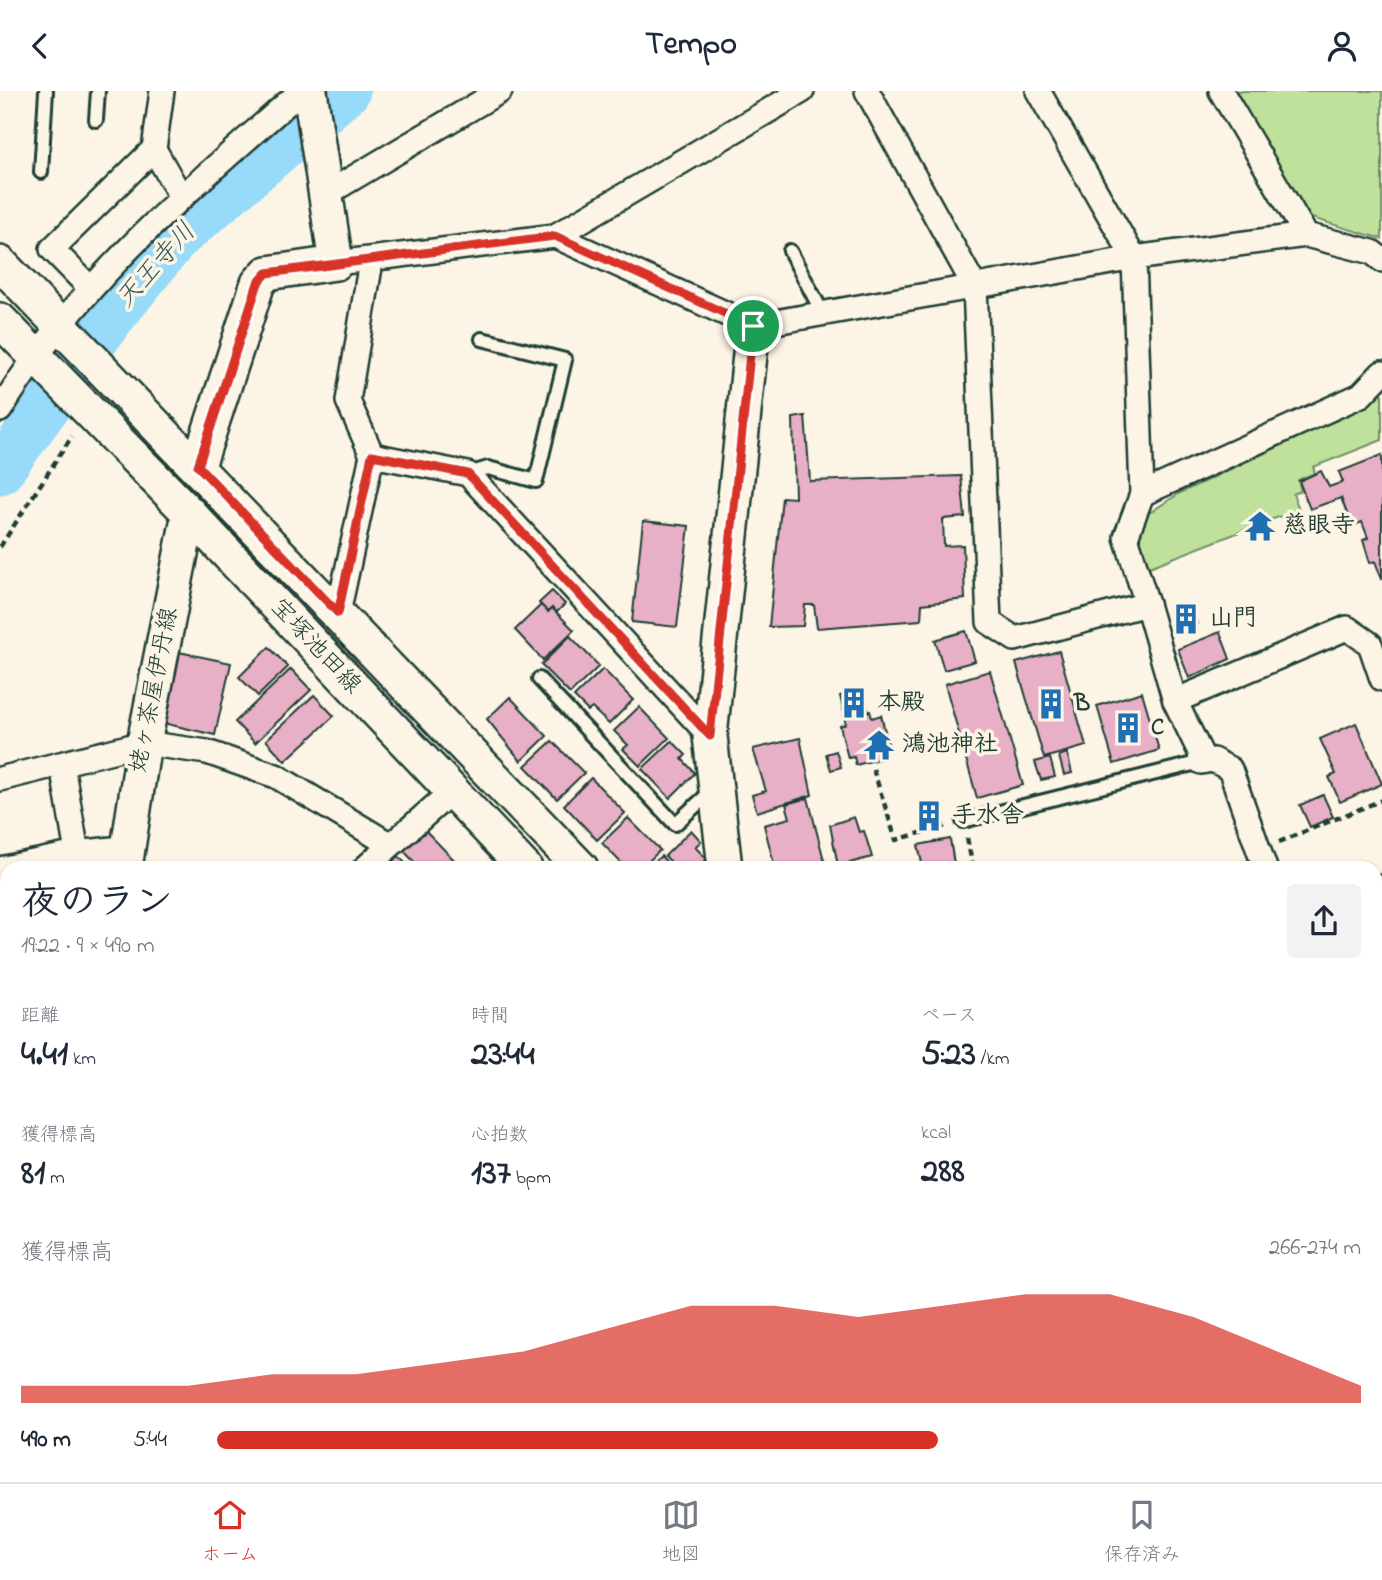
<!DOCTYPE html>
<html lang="ja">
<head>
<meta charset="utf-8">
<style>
  :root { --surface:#fff; --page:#f2f2f3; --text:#1f2937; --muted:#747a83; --line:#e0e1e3; --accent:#d93025 }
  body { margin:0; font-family:"Indie Flower","Klee One",sans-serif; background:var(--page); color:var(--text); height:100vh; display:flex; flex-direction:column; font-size:26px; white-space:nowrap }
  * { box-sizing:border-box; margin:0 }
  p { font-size:23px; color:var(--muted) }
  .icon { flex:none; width:38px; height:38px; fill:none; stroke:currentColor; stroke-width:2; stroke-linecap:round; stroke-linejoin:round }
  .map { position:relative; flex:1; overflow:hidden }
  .side { position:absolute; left:0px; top:770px; width:1382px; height:621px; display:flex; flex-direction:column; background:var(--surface); border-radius:21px 21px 0 0; box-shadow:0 2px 5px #0004 }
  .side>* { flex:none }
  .pin { position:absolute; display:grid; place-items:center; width:60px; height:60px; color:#fff; margin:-30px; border:4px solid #fff; border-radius:50%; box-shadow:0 2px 7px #0007 }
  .round { display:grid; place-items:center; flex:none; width:74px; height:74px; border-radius:7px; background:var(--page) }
  .headline { display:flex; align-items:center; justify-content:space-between; height:119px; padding:0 21px }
  h1 { font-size:38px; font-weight:700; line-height:52px }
  .figures { display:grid; grid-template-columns:repeat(3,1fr); gap:10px; height:119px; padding:7px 21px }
  .figures div { display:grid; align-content:center }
  .figures b { font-size:35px; font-weight:700 }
  .figures small { font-size:19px; font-weight:400 }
  .figures p { font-size:19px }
  .chart { height:196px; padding:14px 21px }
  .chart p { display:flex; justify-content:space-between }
  .chart svg { width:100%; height:126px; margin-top:7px; fill:var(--accent); opacity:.7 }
  ul { padding:0 21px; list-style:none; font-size:23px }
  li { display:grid; grid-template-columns:112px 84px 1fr; align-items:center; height:52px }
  li i { height:18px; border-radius:9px; background:var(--accent) }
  header { display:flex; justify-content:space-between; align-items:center; height:91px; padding:0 21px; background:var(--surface); font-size:32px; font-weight:700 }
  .menu { display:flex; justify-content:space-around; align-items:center; height:98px; border-top:2px solid var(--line); background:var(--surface); font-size:19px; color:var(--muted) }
  .menu a { display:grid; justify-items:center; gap:4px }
  .menu .on { color:var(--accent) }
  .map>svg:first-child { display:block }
</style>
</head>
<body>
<header><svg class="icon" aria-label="back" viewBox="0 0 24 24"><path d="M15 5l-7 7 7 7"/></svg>Tempo<svg class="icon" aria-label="person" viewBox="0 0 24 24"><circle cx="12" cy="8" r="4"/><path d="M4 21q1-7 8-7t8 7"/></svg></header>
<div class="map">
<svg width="1382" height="1391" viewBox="0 0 1382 1391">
  <rect width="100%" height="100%" fill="#fcf5e5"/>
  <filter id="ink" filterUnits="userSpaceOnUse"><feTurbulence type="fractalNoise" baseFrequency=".0143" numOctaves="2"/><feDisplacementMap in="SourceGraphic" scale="14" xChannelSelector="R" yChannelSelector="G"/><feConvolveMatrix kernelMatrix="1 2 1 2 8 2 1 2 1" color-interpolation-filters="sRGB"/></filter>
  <g filter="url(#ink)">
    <g fill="#bfe19b" stroke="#6f8f68" stroke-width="2">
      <path d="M1233,0h149v148l-74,-22z"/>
      <path d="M1382,300v49l-69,27 2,6 -17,7 3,11 -8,3 6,15 -152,59 -12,-30 8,-21 37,-24 191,-90z"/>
      <path d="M386,1384h124l7,7h-138z"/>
    </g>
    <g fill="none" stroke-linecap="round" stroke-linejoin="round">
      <path stroke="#97daf9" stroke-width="47" d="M0,380l111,-153 64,-79 172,-148"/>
    </g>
    <g fill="#e8b0c6" stroke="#1f3d34" stroke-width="2">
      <path d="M805,325l5,65 151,-5 4,41 -22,2 1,27 19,-1 2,54 -43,5 -1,16 -104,8 -3,-23h-9l-2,21 -34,1 13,-130 13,1 -2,-80z"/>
      <path d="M1382,364v125l-7,-19 -5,2 -7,-23 5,-2 -6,-16 -10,4 -11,-28 -31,11 -11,-28 22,-10 8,16 14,-5 -4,-10z"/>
      <path d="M643,430l46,5 -12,101 -45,-5z"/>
      <path d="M552,500l13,13 -8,8 -5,-4 -4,4 -9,-9z"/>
      <path d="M541,514l7,7 4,-4 22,22 -31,30 -28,-30z"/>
      <path d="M1191,517l6,16 -16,7 -6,-17z"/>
      <path d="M966,540l9,30 -31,9 -9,-30z"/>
      <path d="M1220,541l10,27 -41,19 -11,-29z"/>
      <path d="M570,545l29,30 -29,28 -29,-29z"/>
      <path d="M269,556l19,20 -30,29 -19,-19z"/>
      <path d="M1059,560l27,95 -42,12 -28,-95z"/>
      <path d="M179,561l52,11 -16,72 -52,-12z"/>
      <path d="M291,578l20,21 -56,53 -20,-21z"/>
      <path d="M603,578l30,31 -24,24 -17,-16 -4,3 -14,-14z"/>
      <path d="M990,580l33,114 -46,13 -32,-114z"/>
      <path d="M863,599l5,21 -23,6 -5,-21z"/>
      <path d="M1142,601l17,58 -45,14 -17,-58z"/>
      <path d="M314,604l20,21 -49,45 -19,-21z"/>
      <path d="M510,606l37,39 -26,25 -34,-42z"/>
      <path d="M639,616l30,31 -29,28 -17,-17 5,-4 -14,-14z"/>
      <path d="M870,620l2,7 9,-3 8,33 -9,2 2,8 -26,7 -2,-8 -6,1 -8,-32 6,-2 -2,-7z"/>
      <path d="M1356,632l26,61 -42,18 -11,-25 7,-3 -16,-35z"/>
      <path d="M800,647l12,57 -55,17 -5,-17 14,-4 -13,-42z"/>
      <path d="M552,650l32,32 -27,26 -32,-33z"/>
      <path d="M672,650l14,14 -4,4 13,14 -25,25 -28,-29z"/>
      <path d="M836,660l5,16 -10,3 -5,-16z"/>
      <path d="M1067,662l5,20 -8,2 -5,-19z"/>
      <path d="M1050,667l5,19 -14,3 -6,-18z"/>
      <path d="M591,687l34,35 -28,27 -33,-35z"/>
      <path d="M1323,704l10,22 -23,10 -10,-22z"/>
      <path d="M808,707l18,70h-51l-11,-43 26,-7 -4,-14z"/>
      <path d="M933,720l2,9 -10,2 -1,-9z"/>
      <path d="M854,726l5,15 5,-1 8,26 -34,9 -8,-41z"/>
      <path d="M628,727l32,32 -18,18h-16l-24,-25z"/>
      <path d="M423,737l39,40h-42l-18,-19z"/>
      <path d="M691,739l10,11 -6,6 12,12 -9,9h-21l-12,-12z"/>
      <path d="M950,748l4,25 -31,4 -5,-23z"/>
      <path d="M398,765l12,12h-25z"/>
      <path d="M661,765l11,12h-24z"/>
      <path d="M237,1384h24l-8,7h-10z"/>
      <path d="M1199,1384h32l-8,7h-18z"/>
    </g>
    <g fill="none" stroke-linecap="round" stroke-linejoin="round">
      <g stroke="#1f3d34" stroke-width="18">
        <g id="lane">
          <path d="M96,29l2,-29"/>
          <path d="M41,81l5,-81"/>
          <path d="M790,160l33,63"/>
          <path d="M468,383l20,-6 48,13 29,-121 -83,-21"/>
          <path d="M539,588l136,145 28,-25 13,-2"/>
          <path d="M963,730l238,-59"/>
        </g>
      </g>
      <g stroke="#1f3d34" stroke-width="28">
        <g id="street">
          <path d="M867,0l108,196 14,335 26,17 132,-35 28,97 25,51 1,10 12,-2 17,9 35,99"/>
          <path d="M1038,0l96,167 8,236 -16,43 21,67"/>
          <path d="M1221,0l85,144"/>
          <path d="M154,58l27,48"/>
          <path d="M326,103l174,-103"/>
          <path d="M555,145l198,90 381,-68 172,-23 66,17 10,8"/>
          <path d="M336,172l219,-27 247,-145"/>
          <path d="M90,197l-38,-39 102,-100 8,-58"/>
          <path d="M0,319c82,-132 187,-218 301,-319"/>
          <path d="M372,364l96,19 242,262"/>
          <path d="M1142,403l219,-99 21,-22"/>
          <path d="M338,522l34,-158 -24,-54 23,-140"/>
          <path d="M1175,610l172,-73 23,16 12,35"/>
          <path d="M0,688l144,-36 63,9 69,24 113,68"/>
          <path d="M77,762l35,-4 15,7"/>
          <path d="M365,777l86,-76"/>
          <path d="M0,778l77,-16 -15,-88"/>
          <path d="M1376,799l6,-3"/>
          <path d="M1376,960l6,-3"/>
          <path d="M1376,1062l6,20"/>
          <path d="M0,1104l7,-1"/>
          <path d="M1376,1155l6,-2"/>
          <path d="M523,1384l6,7"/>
          <path d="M655,1384l3,7"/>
          <path d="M867,1384l7,7"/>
          <path d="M365,1391l8,-7"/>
          <path d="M573,1391l6,-7"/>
        </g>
      </g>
      <g stroke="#1f3d34" stroke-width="38">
        <g id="secondary">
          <path d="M0,172l581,605"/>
          <path d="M0,229l189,193 336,355"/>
          <path d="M198,375l60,-183 9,-10 69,-10 -26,-172"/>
          <path d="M125,777l19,-125 45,-230"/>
          <path d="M725,777l-15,-132 43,-410"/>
          <path d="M1103,1384l6,7"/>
          <path d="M1150,1384l6,7"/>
          <path d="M143,1391l8,-7"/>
        </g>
      </g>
      <g stroke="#1f3d34" stroke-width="4.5" stroke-dasharray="7 5" stroke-linecap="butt">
        <path d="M0,456l72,-111"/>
        <path d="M873,678l23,71 49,-14"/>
        <path d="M967,747l6,30"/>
        <path d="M1279,751l103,-42"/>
      </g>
      <use href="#lane" stroke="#fcf5e5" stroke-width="12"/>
      <use href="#street" stroke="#fcf5e5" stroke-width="23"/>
      <use href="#secondary" stroke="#fcf5e5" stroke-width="33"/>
    </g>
  </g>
  <g fill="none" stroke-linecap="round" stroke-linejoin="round" filter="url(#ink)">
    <g stroke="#fff" stroke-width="14">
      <path id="route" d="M555,145l198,90 -43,410 -242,-262 -96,-19 -34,158 -140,-147 60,-183 9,-10z"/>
    </g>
    <use href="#route" stroke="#d93025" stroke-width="9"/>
  </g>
  <defs>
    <g id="temple-bare" transform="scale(2.415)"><path d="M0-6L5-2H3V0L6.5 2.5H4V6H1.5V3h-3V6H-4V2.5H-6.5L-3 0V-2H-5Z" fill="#1f6fb2" stroke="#fcf5e5" stroke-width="2.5" paint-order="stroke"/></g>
    <g id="building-bare" transform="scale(2.415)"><path d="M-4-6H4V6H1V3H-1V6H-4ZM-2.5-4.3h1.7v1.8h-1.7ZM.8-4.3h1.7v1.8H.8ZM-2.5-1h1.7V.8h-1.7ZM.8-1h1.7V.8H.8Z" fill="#1f6fb2" stroke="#fcf5e5" stroke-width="2.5" paint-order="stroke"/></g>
  </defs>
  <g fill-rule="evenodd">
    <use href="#temple-bare" x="1260" y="435"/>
    <use href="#building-bare" x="1186" y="528"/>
    <use href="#building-bare" x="854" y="612"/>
    <use href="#building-bare" x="1051" y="613"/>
    <use href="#building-bare" x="1128" y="637"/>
    <use href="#temple-bare" x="879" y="654"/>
    <use href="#building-bare" x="929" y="725"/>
  </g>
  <g text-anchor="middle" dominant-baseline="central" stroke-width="7" stroke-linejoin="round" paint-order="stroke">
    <g font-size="24" font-weight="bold" fill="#1f3d34" stroke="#fcf5e5" text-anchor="start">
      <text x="1283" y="435">慈眼寺</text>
      <text x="1209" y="528">山門</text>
      <text x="877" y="612">本殿</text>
      <text x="1074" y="613">B</text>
      <text x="1151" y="637">C</text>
      <text x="902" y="654">鴻池神社</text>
      <text x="952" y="725">手水舎</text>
    </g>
    <g font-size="24" fill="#1f3d34" stroke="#fcf5e5">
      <text transform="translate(315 556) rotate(47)">宝塚池田線</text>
      <text transform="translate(155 599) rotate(-79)">姥ヶ茶屋伊丹線</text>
    </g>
    <g font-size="26" font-style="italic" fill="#375c5b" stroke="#fcf5e5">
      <text transform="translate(157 175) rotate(-48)">天王寺川</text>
    </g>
  </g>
</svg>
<div class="pin" style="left:753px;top:235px;background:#1e9e55"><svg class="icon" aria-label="arrive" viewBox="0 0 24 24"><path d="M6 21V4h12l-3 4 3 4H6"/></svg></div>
<section class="side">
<div class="headline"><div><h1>夜のラン</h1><p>19:22 · 9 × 490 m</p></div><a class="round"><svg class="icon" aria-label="share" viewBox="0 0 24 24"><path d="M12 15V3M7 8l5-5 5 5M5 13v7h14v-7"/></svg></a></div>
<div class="figures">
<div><p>距離</p><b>4.41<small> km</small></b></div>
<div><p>時間</p><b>23:44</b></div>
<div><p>ペース</p><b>5:23<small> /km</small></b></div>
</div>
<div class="figures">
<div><p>獲得標高</p><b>81<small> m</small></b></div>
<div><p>心拍数</p><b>137<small> bpm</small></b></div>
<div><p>kcal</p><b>288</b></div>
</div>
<div class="chart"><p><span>獲得標高</span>266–274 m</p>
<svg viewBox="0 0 160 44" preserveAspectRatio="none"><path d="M0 44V38L10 38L20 38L30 34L40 34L50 30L60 26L70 18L80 10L90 10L100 14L110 10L120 6L130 6L140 14L150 26L160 38V44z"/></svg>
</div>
<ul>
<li><b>490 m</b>5:44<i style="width:63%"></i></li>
</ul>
</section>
</div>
<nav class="menu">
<a class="on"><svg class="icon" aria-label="home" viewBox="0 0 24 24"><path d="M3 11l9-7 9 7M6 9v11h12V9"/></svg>ホーム</a>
<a><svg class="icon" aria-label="map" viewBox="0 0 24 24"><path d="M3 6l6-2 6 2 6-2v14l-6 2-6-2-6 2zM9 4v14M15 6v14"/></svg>地図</a>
<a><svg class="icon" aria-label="saved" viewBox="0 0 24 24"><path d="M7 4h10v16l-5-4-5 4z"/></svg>保存済み</a>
</nav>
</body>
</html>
